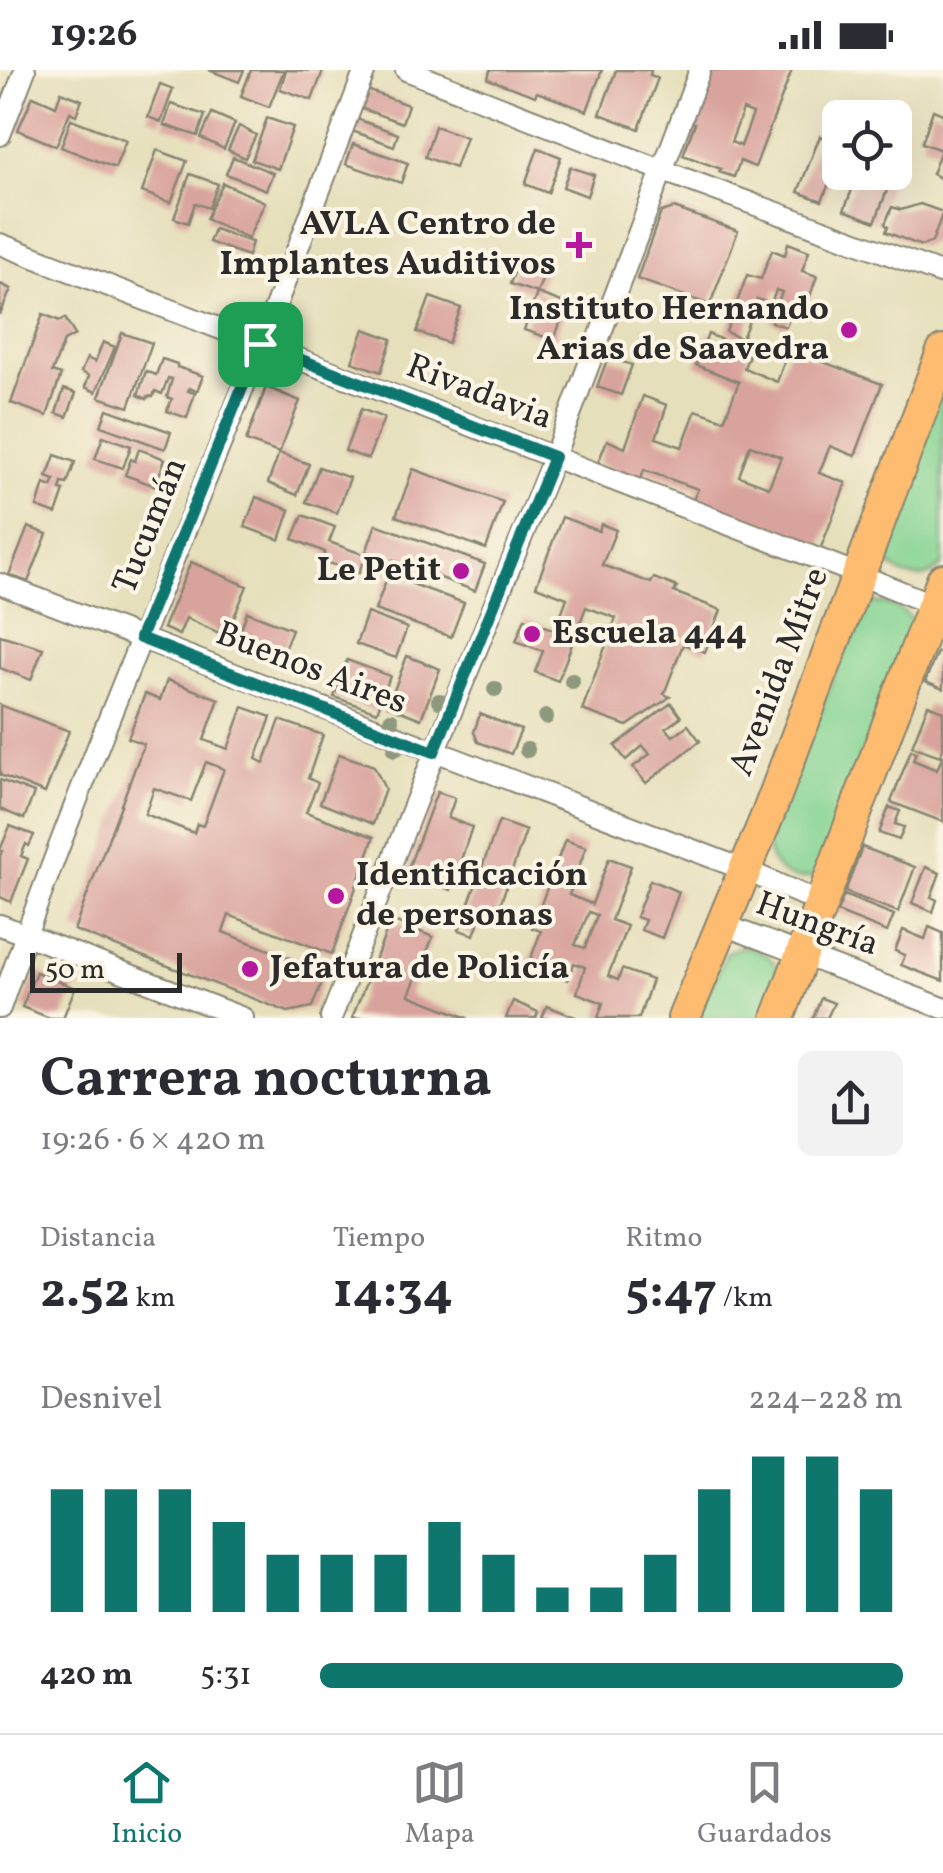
<!DOCTYPE html>
<html lang="es">
<head>
<meta charset="utf-8">
<style>
  :root { --surface:#fff; --page:#f2f2f3; --text:#2b2b33; --muted:#7c7c81; --line:#e1e1e2; --accent:#0f766e }
  body { margin:0; font-family:Vollkorn,serif; background:var(--page); color:var(--text); height:100vh; display:flex; flex-direction:column; font-size:38px; white-space:nowrap }
  * { box-sizing:border-box; margin:0 }
  p { font-size:32px; color:var(--muted) }
  .icon { flex:none; width:55px; height:55px; fill:none; stroke:currentColor; stroke-width:2; stroke-linecap:round; stroke-linejoin:round }
  .map { position:relative; height:948px; overflow:hidden }
  .sheet { display:flex; flex-direction:column; background:var(--surface); flex:1 }
  .sheet>* { flex:none }
  .tools { position:absolute; left:822px; top:30px; display:grid; gap:20px }
  .tools a { display:grid; place-items:center; width:90px; height:90px; border-radius:15px; background:var(--surface); box-shadow:0 10px 40px #0002; font-size:50px }
  .scale { position:absolute; left:30px; bottom:25px; width:152px; box-sizing:border-box; padding-left:10px; border:5px solid #2b2b2b; border-top:0; font-size:28px; line-height:35px; white-space:nowrap; color:#2b2b2b; -webkit-text-stroke:8px #fcf5e5; paint-order:stroke }
  .pin { position:absolute; display:grid; place-items:center; width:85px; height:85px; color:#fff; margin:-42px; border-radius:20px; box-shadow:0 5px 15px #0006 }
  .round { display:grid; place-items:center; flex:none; width:105px; height:105px; border-radius:15px; background:var(--page) }
  .headline { display:flex; align-items:center; justify-content:space-between; height:170px; padding:0 40px }
  h1 { font-size:55px; font-weight:700; line-height:75px }
  .figures { display:grid; grid-template-columns:repeat(3,1fr); gap:15px; height:170px; padding:10px 40px }
  .figures div { display:grid; align-content:center }
  .figures b { font-size:50px; font-weight:700 }
  .figures small { font-size:28px; font-weight:400 }
  .figures p { font-size:28px }
  .chart { height:280px; padding:20px 40px }
  .chart p { display:flex; justify-content:space-between }
  .chart svg { width:100%; height:180px; margin-top:10px; stroke:var(--accent); stroke-width:6 }
  ul { padding:0 40px; list-style:none; font-size:32px }
  li { display:grid; grid-template-columns:160px 120px 1fr; align-items:center; height:75px }
  li i { height:25px; border-radius:12px; background:var(--accent) }
  .status { display:flex; justify-content:space-between; align-items:center; height:70px; padding:0 50px; background:var(--surface); direction:ltr }
  .status svg { height:28px; fill:currentColor }
  .menu { display:flex; justify-content:space-around; align-items:center; height:140px; border-top:2px solid var(--line); background:var(--surface); font-size:28px; color:var(--muted) }
  .menu a { display:grid; justify-items:center; gap:5px }
  .menu .current { color:var(--accent) }
  .map>svg:first-child { display:block }
</style>
</head>
<body>
<div class="status"><b>19:26</b><svg viewBox="0 0 49 12"><path d="M0 12V9h3v3zM5 12V6h3v6zM10 12V3h3v9zM15 12V0h3v12zM26 1h20v11H26zM47 4h2v5h-2z"/></svg></div>
<div class="map">
<svg width="943" height="948" viewBox="0 0 943 948">
  <rect width="100%" height="100%" fill="#fcf5e5"/>
  <filter id="ink" filterUnits="userSpaceOnUse"><feTurbulence type="fractalNoise" baseFrequency=".01" numOctaves="2"/><feDisplacementMap in="SourceGraphic" scale="20" xChannelSelector="R" yChannelSelector="G"/><feConvolveMatrix kernelMatrix="1 2 1 2 8 2 1 2 1" color-interpolation-filters="sRGB"/></filter>
  <filter id="wash" filterUnits="userSpaceOnUse"><feTurbulence type="fractalNoise" baseFrequency=".0048" numOctaves="4" result="noise"/><feDisplacementMap in="SourceGraphic" scale="40" xChannelSelector="R" yChannelSelector="G"/><feGaussianBlur stdDeviation="2.25" result="paint"/><feColorMatrix in="noise" values="0 0 0 0 0 0 0 0 0 0 0 0 0 0 0 0 0 1.4 0 .05"/><feComposite in="paint" operator="in"/></filter>
  <g filter="url(#wash)">
    <rect width="100%" height="100%" fill="#e6dfbb"/>
    <g fill="#86d493" stroke="#58805f" stroke-width="2.5">
      <path d="M943,305v190c-21,21 -47,13 -61,-11z"/>
      <path d="M874,533c20,0 31,6 41,23l-92,247c-30,13 -51,1 -57,-30l96,-236z"/>
      <path d="M739,877c20,1 31,7 41,24l-10,47h-74l31,-66z"/>
    </g>
    <g id="blocks">
      <g fill="#d9a39d" fill-rule="evenodd">
        <path d="M209,0h35l-5,12z"/>
        <path d="M251,0h33l-15,37 -28,-11z"/>
        <path d="M286,0l37,1 -11,29 -32,-11z"/>
        <path d="M490,0h112l-15,41 -50,-19 -2,4 -47,-17z"/>
        <path d="M616,0h35l-1,5 8,3 -19,51 -39,-15z"/>
        <path d="M710,0h82l-37,97 -15,-6 -6,16 -15,-5 2,-3 -38,-14 12,-32 -4,-1zM743,40l10,4 -12,32 -10,-4z"/>
        <path d="M160,14l13,5 -12,33 -13,-5z"/>
        <path d="M367,20l41,15 -6,18 -42,-15z"/>
        <path d="M61,22l21,8 -6,15 -6,-3 -14,34 -38,-16 15,-34 23,10z"/>
        <path d="M171,34l34,11 -7,21 -34,-11z"/>
        <path d="M933,40l10,4v65l-11,-5 9,-24 -19,-7z"/>
        <path d="M212,43l23,10 -11,26 -23,-11z"/>
        <path d="M267,48l26,9 -15,42 -26,-9z"/>
        <path d="M71,49l55,21 -11,28 -54,-21z"/>
        <path d="M357,49l41,15 -4,12 -42,-15z"/>
        <path d="M239,56l17,9 -11,23 -17,-8z"/>
        <path d="M435,56l31,11 -11,31 -30,-11z"/>
        <path d="M820,66l20,8v12l-18,45 -24,-9z"/>
        <path d="M353,74l55,19 -7,20 -55,-19z"/>
        <path d="M538,78l23,9 -13,36 -23,-9z"/>
        <path d="M157,80l30,11 -16,42 -29,-11z"/>
        <path d="M233,87l40,16 -7,17 -40,-16z"/>
        <path d="M570,97l24,8 -7,21 -24,-9z"/>
        <path d="M859,102h35l-19,50 -31,-12z"/>
        <path d="M190,104l28,10 -9,24 -14,-5 -7,20 -14,-5z"/>
        <path d="M223,113l42,19 -17,36 -42,-19z"/>
        <path d="M920,134l23,8 -11,30 -11,4 -35,-14 2,-5 -3,-3 7,-17 9,3z"/>
        <path d="M674,138l64,23 -28,74 -73,-26 24,-67z"/>
        <path d="M214,159l38,13 -4,14 -39,-14z"/>
        <path d="M788,173l21,8 -7,20 15,5 -12,34 -11,-4 -8,21 -15,-5 11,-30 -6,-2 -5,14 -14,-5 -15,40 -16,-7 21,-57 14,4 11,-29 13,5z"/>
        <path d="M519,189l27,10 -9,24 -27,-9z"/>
        <path d="M0,214l11,5 -11,26z"/>
        <path d="M537,223l30,11 -13,36 -30,-10z"/>
        <path d="M430,227l31,11 -13,35 -31,-11z"/>
        <path d="M43,244l17,7 5,-3 10,17 -11,6 -12,31 9,3 -14,41 -36,-13z"/>
        <path d="M364,259l28,10 -11,33 -29,-10z"/>
        <path d="M122,263l30,10 -23,64 -30,-10z"/>
        <path d="M708,264l17,7 -2,4 26,10 -5,13 33,14 12,-33 93,35 -27,72 -25,-10 -11,27 27,10 -26,67 -128,-48 6,-13 -54,-19 -3,9 -43,-16 9,-23 18,8 18,-52 24,9 -11,33 26,9 14,-37 28,10 15,-38 -43,-17zM750,375l31,12 -12,30 -30,-11z"/>
        <path d="M103,272l12,5 -19,45 -11,-5 4,-11 -8,-4 6,-14 8,4z"/>
        <path d="M608,287l24,8 -11,30 -24,-8z"/>
        <path d="M162,289l15,5v3l26,9 -6,15 -8,-3 -1,3 7,2 -8,25 -20,-7 5,-12 -5,-2 5,-18 -4,-1 -6,16 -7,-3 -2,6 -5,-1 -1,3 -9,-4 8,-24 10,4z"/>
        <path d="M266,317l34,14 -21,52 -33,-12z"/>
        <path d="M64,319l12,4 -9,24 -11,-4z"/>
        <path d="M107,339l64,23 -6,17 -64,-23z"/>
        <path d="M361,339l23,9 -16,41 -23,-8z"/>
        <path d="M103,366l28,10 -8,22 -28,-9z"/>
        <path d="M139,379l26,10 -10,27 -30,-11 6,-16 4,2z"/>
        <path d="M279,383l30,11 -12,31 -29,-12z"/>
        <path d="M55,385l20,7 -8,22 -5,-1 -2,7 4,1 -8,23 -19,-7 7,-23 8,3 3,-7 -8,-3z"/>
        <path d="M319,397l31,11 -13,35 -31,-11z"/>
        <path d="M413,399l90,33 -17,47 -90,-33z"/>
        <path d="M256,427l34,13 -10,30 -35,-13z"/>
        <path d="M303,445l32,12 -6,15 36,13 11,-31 109,40 -10,27 -82,-31 -4,14 -27,-10 -3,9 -37,-12 3,-9 -32,-13z"/>
        <path d="M562,447l37,14 2,-7 15,6 -14,35 49,18 3,-5 23,9 -3,5 47,18 -16,42 -22,-8 -19,50 6,3 -43,29 -45,-16 34,-92 -30,-11 -28,74 -23,-9 8,-21 -27,-10 9,-23 30,12 12,-32 -31,-12z"/>
        <path d="M28,457l19,7 -19,48 -19,-7z"/>
        <path d="M191,492l56,24 -21,50 -40,-18 -7,17 -16,-7z"/>
        <path d="M388,505l76,28 -13,34 -76,-27z"/>
        <path d="M247,542l45,17 -12,31 -44,-17z"/>
        <path d="M367,543l40,15 -11,30 -40,-14z"/>
        <path d="M0,565l43,13 -12,32 -31,-12z"/>
        <path d="M937,582l6,2v35l-18,-7z"/>
        <path d="M407,586l33,13 -19,50 -33,-13z"/>
        <path d="M347,590l43,16 -13,36 -43,-15z"/>
        <path d="M167,610l52,19 -15,41 24,9 15,-42 28,10 -15,42 8,4 16,-43 43,15 -15,43 10,5 -12,29 68,25 -42,117 -103,-39 -6,17 103,40 -14,35 -24,5 -214,-82 70,-186 -16,-6 17,-44 15,6zM206,692l18,7 -21,57 -6,-2 -3,9 -49,-19 9,-26 37,13z"/>
        <path d="M671,633l10,14 -15,11 7,8 15,-11 12,16 -54,42 -13,-16 17,-13 -7,-8 -17,14 -11,-14z"/>
        <path d="M0,635l69,26 -24,62 -45,-18z"/>
        <path d="M928,635l15,6v37l-3,8 -28,-10z"/>
        <path d="M480,644l41,16 -10,24 -33,-12 -4,-10z"/>
        <path d="M911,680l5,2 -3,8 24,10 6,-15v67l-52,-20z"/>
        <path d="M339,684l35,12 11,23 -12,35 -53,-21z"/>
        <path d="M0,710l34,13 -10,26 -24,-10z"/>
        <path d="M437,722l18,6 -7,20 24,9 -21,63 -45,-16z"/>
        <path d="M889,737l11,4 -5,13 9,3 -5,13 -20,-7z"/>
        <path d="M499,751l27,10 -30,85 -13,-5 -9,24 -15,-5z"/>
        <path d="M10,756l24,9 -5,11 -3,-2 -5,12 7,3 -17,43 -11,-5v-41l2,-5 -2,-1z"/>
        <path d="M565,770l21,7 -17,48 23,9 17,-46 22,8 -20,54 16,6 -19,50 10,4 4,-11 30,11 -13,38h-41l5,-15 -26,-10 8,-26 -11,-4 -6,17 -40,-14 13,-35 -9,-3zM589,842l8,3 -12,33 -10,-3z"/>
        <path d="M862,777l53,20 -17,45 -53,-20z"/>
        <path d="M926,797l14,6 -9,24 6,3 -4,12 -21,-9z"/>
        <path d="M650,810l29,12 -17,46 -21,-8 4,-10 -9,-3z"/>
        <path d="M844,825l50,20 -7,17 -50,-20z"/>
        <path d="M391,850l42,17 -24,58 59,23h-116z"/>
        <path d="M929,857l14,6v48l-42,-16 4,-10 -10,-4 8,-21 22,9z"/>
        <path d="M36,902l39,16 -12,30h-13l-28,-11z"/>
        <path d="M821,928l13,5 -7,15h-14z"/>
        <path d="M513,931l25,11 -2,6h-30z"/>
        <path d="M547,936l31,12h-36z"/>
      </g>
    </g>
  </g>
  <g filter="url(#ink)">
    <use href="#blocks" fill-opacity="0" stroke="#888573" stroke-width="2.5"/>
    <g fill="none" stroke-linecap="round" stroke-linejoin="round">
      <g stroke="#888573" stroke-width="24">
        <g id="street">
          <path d="M406,0l255,100 282,104"/>
          <path d="M0,65l25,-65"/>
          <path d="M0,174l860,331 81,33"/>
          <path d="M0,514l745,286 76,33"/>
          <path d="M0,855l243,93"/>
          <path d="M724,855l219,83"/>
          <path d="M0,938c78,-224 172,-442 260,-662 36,-91 70,-184 105,-276"/>
          <path d="M331,948l104,-266 119,-295 146,-387"/>
        </g>
      </g>
      <g stroke="#888573" stroke-width="36">
        <g id="primary">
          <path d="M684,948l84,-204 175,-462"/>
          <path d="M778,948l165,-438"/>
        </g>
      </g>
      <use href="#street" stroke="#fff" stroke-width="20"/>
      <use href="#primary" stroke="#fdbc6f" stroke-width="32"/>
    </g>
    <g fill="#8e987d">
      <circle cx="572" cy="611" r="8"/>
      <circle cx="495" cy="619" r="8"/>
      <circle cx="439" cy="631" r="8"/>
      <circle cx="546" cy="647" r="8"/>
      <circle cx="391" cy="650" r="8"/>
      <circle cx="395" cy="679" r="8"/>
      <circle cx="527" cy="680" r="8"/>
    </g>
  </g>
  <g fill="none" stroke-linecap="round" stroke-linejoin="round" filter="url(#ink)">
    <g stroke="#fff" stroke-width="20">
      <path id="route" d="M260,274l294,113 -120,295 -294,-114z"/>
    </g>
    <use href="#route" stroke="#0f766e" stroke-width="12"/>
  </g>
  <g fill="#b5179e" stroke="#fcf5e5" stroke-width="4">
    <path d="M574 160h10v10h10v10h-10v10h-10v-10h-10v-10h10z"/>
    <circle cx="849" cy="260" r="10"/>
    <circle cx="461" cy="501" r="10"/>
    <circle cx="532" cy="564" r="10"/>
    <circle cx="336" cy="826" r="10"/>
    <circle cx="250" cy="899" r="10"/>
  </g>
  <g text-anchor="middle" dominant-baseline="central" stroke-width="8" stroke-linejoin="round" paint-order="stroke">
    <g font-size="35" font-weight="bold" fill="#2b2b2b" stroke="#fcf5e5" text-anchor="end">
      <text x="556" y="155">AVLA Centro de<tspan x="556" dy="40">Implantes Auditivos</tspan></text>
      <text x="829" y="240">Instituto Hernando<tspan x="829" dy="40">Arias de Saavedra</tspan></text>
      <text x="441" y="501">Le Petit</text>
      <text x="552" y="564" text-anchor="start">Escuela 444</text>
      <text x="356" y="806" text-anchor="start">Identificación<tspan x="356" dy="40">de personas</tspan></text>
      <text x="270" y="899" text-anchor="start">Jefatura de Policía</text>
    </g>
    <g font-size="35" fill="#2b2b2b" stroke="#fcf5e5">
      <text transform="translate(479 323) rotate(21)">Rivadavia</text>
      <text transform="translate(151 456) rotate(-68)">Tucumán</text>
      <text transform="translate(311 599) rotate(21)">Buenos Aires</text>
      <text transform="translate(780 602) rotate(-69)">Avenida Mitre</text>
      <text transform="translate(817 855) rotate(20)">Hungría</text>
    </g>
  </g>
</svg>
<div class="tools">
<a><svg class="icon" aria-label="locate" viewBox="0 0 24 24"><circle cx="12" cy="12" r="6"/><path d="M12 2v4M12 18v4M2 12h4M18 12h4"/></svg></a>
</div>
<div class="scale">50 m</div>
<div class="pin" style="left:260px;top:274px;background:#1e9e55"><svg class="icon" aria-label="arrive" viewBox="0 0 24 24"><path d="M6 21V4h12l-3 4 3 4H6"/></svg></div>
</div>
<section class="sheet">
<div class="headline"><div><h1>Carrera nocturna</h1><p>19:26 · 6 × 420 m</p></div><a class="round"><svg class="icon" aria-label="share" viewBox="0 0 24 24"><path d="M12 15V3M7 8l5-5 5 5M5 13v7h14v-7"/></svg></a></div>
<div class="figures">
<div><p>Distancia</p><b>2.52<small> km</small></b></div>
<div><p>Tiempo</p><b>14:34</b></div>
<div><p>Ritmo</p><b>5:47<small> /km</small></b></div>
</div>
<div class="chart"><p><span>Desnivel</span>224–228 m</p>
<svg viewBox="0 0 160 44" preserveAspectRatio="none"><path d="M5 44V14M15 44V14M25 44V14M35 44V22M45 44V30M55 44V30M65 44V30M75 44V22M85 44V30M95 44V38M105 44V38M115 44V30M125 44V14M135 44V6M145 44V6M155 44V14"/></svg>
</div>
<ul>
<li><b>420 m</b>5:31<i style="width:100%"></i></li>
</ul>
</section>
<nav class="menu">
<a class="current"><svg class="icon" aria-label="home" viewBox="0 0 24 24"><path d="M3 11l9-7 9 7M6 9v11h12V9"/></svg>Inicio</a>
<a><svg class="icon" aria-label="map" viewBox="0 0 24 24"><path d="M3 6l6-2 6 2 6-2v14l-6 2-6-2-6 2zM9 4v14M15 6v14"/></svg>Mapa</a>
<a><svg class="icon" aria-label="saved" viewBox="0 0 24 24"><path d="M7 4h10v16l-5-4-5 4z"/></svg>Guardados</a>
</nav>
</body>
</html>
